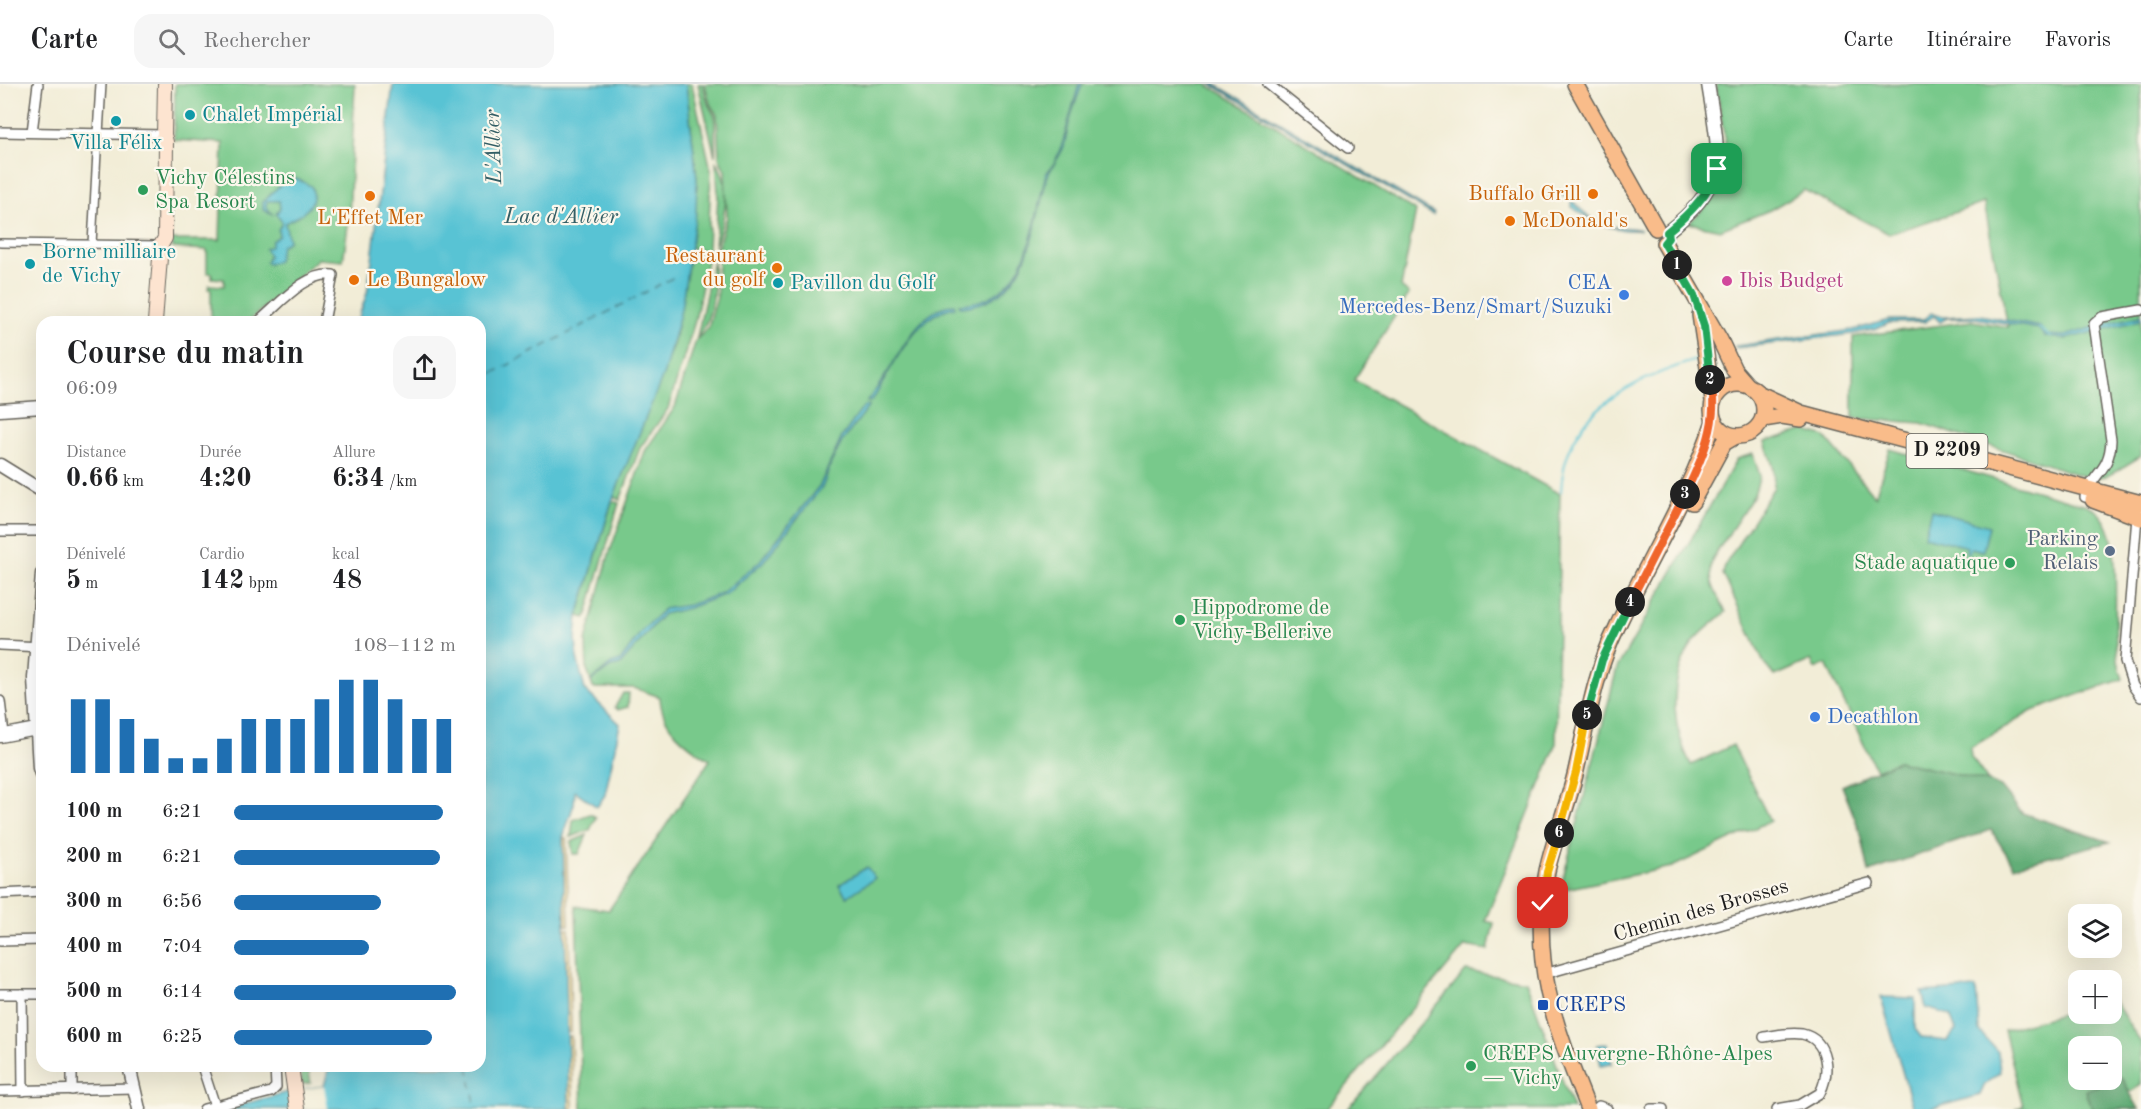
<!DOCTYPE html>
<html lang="fr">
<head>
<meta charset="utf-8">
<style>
  :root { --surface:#fff; --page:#f6f6f6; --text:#202124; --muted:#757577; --line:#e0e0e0; --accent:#1f6fb2 }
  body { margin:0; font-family:"Old Standard TT",serif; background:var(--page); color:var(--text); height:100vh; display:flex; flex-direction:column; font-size:22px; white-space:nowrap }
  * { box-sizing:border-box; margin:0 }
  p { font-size:20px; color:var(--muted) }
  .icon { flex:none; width:33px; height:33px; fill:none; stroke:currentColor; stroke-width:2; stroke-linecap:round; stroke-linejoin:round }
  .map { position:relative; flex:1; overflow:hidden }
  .sheet { position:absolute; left:36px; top:232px; width:450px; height:756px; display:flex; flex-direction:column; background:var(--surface); border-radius:18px; box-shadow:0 6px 24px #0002 }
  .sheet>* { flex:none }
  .controls { position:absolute; left:2068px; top:820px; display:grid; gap:12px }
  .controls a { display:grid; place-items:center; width:54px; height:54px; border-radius:12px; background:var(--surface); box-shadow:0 6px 24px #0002; font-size:30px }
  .pin { position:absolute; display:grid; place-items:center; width:51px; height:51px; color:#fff; margin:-26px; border-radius:12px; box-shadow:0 3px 9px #0006 }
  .km { position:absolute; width:30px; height:30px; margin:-15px; border-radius:50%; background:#222; color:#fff; font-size:16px; line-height:30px; text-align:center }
  .round { display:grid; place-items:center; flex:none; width:63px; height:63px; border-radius:18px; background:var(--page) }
  .head { display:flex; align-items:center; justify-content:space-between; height:102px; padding:0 30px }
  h1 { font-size:33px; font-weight:800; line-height:45px }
  .metrics { display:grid; grid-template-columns:repeat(3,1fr); gap:9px; height:102px; padding:6px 30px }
  .metrics div { display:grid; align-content:center }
  .metrics b { font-size:26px; font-weight:800 }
  .metrics small { font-size:16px; font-weight:400 }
  .metrics p { font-size:16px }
  .chart { height:168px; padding:12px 30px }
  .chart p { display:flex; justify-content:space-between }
  .chart svg { width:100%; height:108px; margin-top:6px; stroke:var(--accent); stroke-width:6 }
  ul { padding:0 30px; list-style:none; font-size:20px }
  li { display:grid; grid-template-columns:96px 72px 1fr; align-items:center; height:45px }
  li i { height:15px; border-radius:8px; background:var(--accent) }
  header { display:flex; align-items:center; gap:36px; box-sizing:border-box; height:84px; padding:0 30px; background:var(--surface); border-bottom:2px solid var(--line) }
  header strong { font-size:28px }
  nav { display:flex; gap:33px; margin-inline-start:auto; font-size:21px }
  .search { width:420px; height:54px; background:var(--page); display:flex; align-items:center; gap:15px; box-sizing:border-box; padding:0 21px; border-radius:18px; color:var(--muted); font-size:22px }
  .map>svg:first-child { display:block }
</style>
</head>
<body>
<header>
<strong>Carte</strong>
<div class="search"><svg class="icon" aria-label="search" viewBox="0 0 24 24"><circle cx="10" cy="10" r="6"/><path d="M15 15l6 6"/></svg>Rechercher</div>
<nav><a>Carte</a><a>Itinéraire</a><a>Favoris</a></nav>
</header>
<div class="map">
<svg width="2141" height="1025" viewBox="0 0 2141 1025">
  <rect width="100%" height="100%" fill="#fbf7ec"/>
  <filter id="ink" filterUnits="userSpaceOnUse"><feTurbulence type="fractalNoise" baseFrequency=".0167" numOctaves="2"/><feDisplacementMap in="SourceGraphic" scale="12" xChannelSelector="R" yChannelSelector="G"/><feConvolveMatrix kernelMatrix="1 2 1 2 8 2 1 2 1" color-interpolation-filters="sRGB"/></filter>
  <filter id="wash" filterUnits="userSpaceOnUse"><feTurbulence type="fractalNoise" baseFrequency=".008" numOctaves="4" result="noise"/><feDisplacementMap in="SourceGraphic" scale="24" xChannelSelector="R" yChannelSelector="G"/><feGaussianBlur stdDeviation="1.35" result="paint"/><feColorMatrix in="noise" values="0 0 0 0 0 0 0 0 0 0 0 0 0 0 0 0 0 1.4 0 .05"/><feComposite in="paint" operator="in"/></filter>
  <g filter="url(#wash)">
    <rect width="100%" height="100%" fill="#f2edd7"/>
    <g fill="#78c98b" stroke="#4a7254" stroke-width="1.5" fill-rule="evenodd">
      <path d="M175,0h180l-6,134 -6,43 -25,-2 -70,63h-37v-33h-3l1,-4 15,1v-7l-12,-1v-5h-5v-23l-35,-2 -1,-8h49l3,-97 -49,-3z"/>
      <path d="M686,0h6l19,86 -3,81 -17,-3 6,-70z"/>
      <path d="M698,0h5l5,20 7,12v40z"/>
      <path d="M705,0h501l210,127 -15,76 8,7 -55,86 206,114 -4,251 -71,176 9,2 -6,27 -23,-4 -138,163h-745l-6,-203 33,4 101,-150c-24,-15 -49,-33 -50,-63l-26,-9h-41l-6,-18 -1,-29 23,-87 36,-103 30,-44 21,-67 12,-12 9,-31 1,-39 14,1v-5l-15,-4 10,-33 -2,-46 -6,-13 -2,-43 -7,-11z"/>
      <path d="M1716,0h425v372l-31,19 -19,4 -170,-56 -68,-5v-81l119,-16 36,6 -24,-124 -95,31 -85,-44 -34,20 -50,20 -31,-7 30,-30 10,-26z"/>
      <path d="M716,78c18,24 7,60 -1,86l3,-54z"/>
      <path d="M690,170l18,2 -13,65 -27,88 -28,39 -20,52 -7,-3 61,-155z"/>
      <path d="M713,177c3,23 1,57 -16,76z"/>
      <path d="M1804,346l21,7 50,60 15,-48 184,53c67,7 27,121 49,177l-91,32 -62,37 1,9 18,25 -91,-21 -22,9 -50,-106 -11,5 -4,-9 -36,16 -12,-15 -40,-87 2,-9 49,-78 -1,-21 -8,-24z"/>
      <path d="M1753,370l7,22 -6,19 -41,63c-7,21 3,36 13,54 -14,12 -30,23 -39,40 -19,36 -14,78 4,113l42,-20 37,76 -98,46 -112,23 57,-222 120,-209z"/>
      <path d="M612,417l7,2 -33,115 -8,-2z"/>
      <path d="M623,609h6l-1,14 -10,3 -3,-3z"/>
      <path d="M590,730l6,3 -6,13 -19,7 2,-17z"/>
      <path d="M587,751l-8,19h-6l-2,-12z"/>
      <path d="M1466,887l60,10 47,128h-225z"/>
      <path d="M2112,913l29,46v42l-11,7 -10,-15 -34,13 6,19h-77l8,-3 -19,-76 72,-20 7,6 29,-2zM2079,963h33v33h-33z"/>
      <path d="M300,983h8l3,16 -9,1z"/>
    </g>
    <g fill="#62ad77" stroke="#3f644a" stroke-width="1.5">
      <path d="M1898,677l91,21 12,5 21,26 88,29 -96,24 -23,-36 -122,42 -8,-38 -19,-48z"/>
      <path d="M2121,993l18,32h-47l-6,-19z"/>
    </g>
    <g fill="#eeda9e" stroke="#857b5d" stroke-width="1.5">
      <path d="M563,754h3l3,87h-4z"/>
      <path d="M565,845h4l2,103h-4z"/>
      <path d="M567,952h4l2,73h-4z"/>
    </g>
    <g fill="#58c3d4" stroke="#3a7078" stroke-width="1.5">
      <path d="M393,0h293l11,94 -1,35 -15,97 -17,63 -52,128 -34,115 -2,20 1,22 8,32 35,34 -15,71 -8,12 -22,-16 -1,13 -11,33 6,272h-344l66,-18 33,-5 5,-19 151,-1v-744h-123l10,-29 5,-33z"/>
      <path d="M1079,0h3c-4,13 -10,26 -13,39 -2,8 -3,16 -5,23 -4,11 -14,22 -17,32 -16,55 -16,123 -86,129l-2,-3c71,-2 73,-76 87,-130l9,-12 8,-20z"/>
      <path d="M1211,0h4l219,129 -1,2z"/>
      <path d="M287,94l10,1 14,7c9,19 -10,30 -26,37l4,18 -8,5 -3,15 -10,3 -2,-2 3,-6 -4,-8 5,-1 2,-6 7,-5 -1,-6 4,-8 -6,-8 4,-6 -1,-7h-12l-1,5 6,8 -9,-4v-8z"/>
      <path d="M1559,106c18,11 21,25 44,34 12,5 28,2 38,6 -26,2 -47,-6 -69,-23l-1,-7 -13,-7z"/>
      <path d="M954,220l1,3c-43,8 -62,61 -83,94l-5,1c8,-12 17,-23 24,-35 15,-26 31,-57 63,-63z"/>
      <path d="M1931,229l12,4 37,-2 60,12 6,8 19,1 36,-11 40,-9v4l-75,19 -21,-2 -6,-8 -63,-11h-29l-7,4 -6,-6 -9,6 -36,1 -12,6 -25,5 -116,14 -1,-2 118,-16 36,-10h35z"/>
      <path d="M864,322h5l-27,36 -11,21 -8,23 -60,76 -37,32 -37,14 -26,6 -43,51 -9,2 -21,15 21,-18 9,-3 22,-30 22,-22 25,-4 33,-12 37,-31 61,-77 22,-48z"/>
      <path d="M1931,426l58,16 -6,25 -12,-3 -2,5 -3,-1 1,-5 -43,-11z"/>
      <path d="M867,783l8,11 -28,19 -8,-12z"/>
      <path d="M1976,904l3,43 19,21 2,20 -15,12 -5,11 -50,14h-17l-32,-112 34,1v31l7,9 25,3 9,-11 -6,-15 -24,-7 -4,-16z"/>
      <path d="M1608,959l4,21 -11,2 -4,-21z"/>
    </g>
    <path fill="#f2edd7" d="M324,1002l4,23h-35l-2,-18z"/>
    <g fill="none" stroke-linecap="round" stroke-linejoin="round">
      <g stroke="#58c3d4" stroke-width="2">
        <path d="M2039,244l12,9"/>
        <path d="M1561,408c3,-83 71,-112 141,-134"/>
      </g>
      <g stroke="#345f66" stroke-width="1.5" stroke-dasharray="8 6" stroke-linecap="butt">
        <path d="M480,296l198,-105"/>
        <path d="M468,982l8,43"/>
      </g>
    </g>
  </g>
  <g filter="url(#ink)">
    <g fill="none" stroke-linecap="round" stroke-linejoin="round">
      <g stroke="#67655d" stroke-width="10">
        <g id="pedestrian">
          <path d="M0,159l161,2"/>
          <path d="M92,160l6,-110"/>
        </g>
      </g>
      <g stroke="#67655d" stroke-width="12">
        <g id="minor">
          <path d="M1268,0l80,64"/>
          <path d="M0,48l164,3"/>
          <path d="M32,48l6,-48"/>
          <path d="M98,50l3,-50"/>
          <path d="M258,238c20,-16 48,-51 75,-47l-9,47"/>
          <path d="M2085,413c7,-24 25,-25 26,-57l-17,-116 8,-7 39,-7"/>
          <path d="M2141,430l-4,3 -12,144 8,25 8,11"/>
          <path d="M0,447h42"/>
          <path d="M0,561l42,2"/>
          <path d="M0,617l4,33"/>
          <path d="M0,810l42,-2"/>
          <path d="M0,857l42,-1"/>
          <path d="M1544,890l325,-91"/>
          <path d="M0,910h42"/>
          <path d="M22,910l1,97"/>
          <path d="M1764,953c13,-2 25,-5 38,-3 27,6 28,39 18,59l-20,12 -23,4"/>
          <path d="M72,982v24"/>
          <path d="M202,982l13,40"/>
          <path d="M0,1007l134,-3"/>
          <path d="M204,1025l67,-17 5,-5 -1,-21"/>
          <path d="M1596,1025l3,-3 8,3"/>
          <path d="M1651,1025h12"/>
        </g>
      </g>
      <g stroke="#67655d" stroke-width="15">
        <g id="tertiary">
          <path d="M1667,148c64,-50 52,-77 41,-148"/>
          <path d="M0,326l42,-3"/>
          <path d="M0,381l42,26"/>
          <path d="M42,490l-8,104 5,90 3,9"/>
          <path d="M0,652l42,-8"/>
          <path d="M129,982l10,43"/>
        </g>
      </g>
      <g stroke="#67655d" stroke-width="16">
        <g id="secondary">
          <path d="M161,58l3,-7 1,-51"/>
          <path d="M155,238l6,-77 4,-7 1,-96 -2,-7"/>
          <path d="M291,982l6,43"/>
        </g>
      </g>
      <g stroke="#67655d" stroke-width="18">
        <g id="primary">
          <path d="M1575,0l81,144"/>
          <path d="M1664,159l56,97 14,30 13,15"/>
          <path d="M1700,231l13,86"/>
          <circle cx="1738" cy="326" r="26"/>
          <path d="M1758,309l43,20 340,90"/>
          <path d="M1763,335l19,-3 19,3"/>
          <path d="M2093,416l48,18"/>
          <path d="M1692,418l32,-59 12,-7"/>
          <path d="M1588,1025c-33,-83 -59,-147 -41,-238 7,-32 20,-64 28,-96 12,-51 19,-101 42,-148 32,-69 73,-133 97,-206"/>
        </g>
      </g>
      <use href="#pedestrian" stroke="#fff" stroke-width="7"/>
      <use href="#minor" stroke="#fff" stroke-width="9"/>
      <use href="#tertiary" stroke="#fff" stroke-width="12"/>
      <use href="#secondary" stroke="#fde4d0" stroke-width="14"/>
      <use href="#primary" stroke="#f9bc8a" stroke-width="15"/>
    </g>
  </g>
  <g fill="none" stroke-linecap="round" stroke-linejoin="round" filter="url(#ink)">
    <g stroke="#fff" stroke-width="12">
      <path id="split-1" d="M1677,181l-13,-22 4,-5 -1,-6c21,-17 43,-38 50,-63"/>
    </g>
    <g stroke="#fff" stroke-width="12">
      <path id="split-2" d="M1677,181l17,30 10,31 6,54"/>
    </g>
    <g stroke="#fff" stroke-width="12">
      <path id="split-3" d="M1685,410c17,-35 36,-75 25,-114"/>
    </g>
    <g stroke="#fff" stroke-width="12">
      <path id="split-4" d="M1630,518l55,-108"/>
    </g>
    <g stroke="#fff" stroke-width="12">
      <path id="split-5" d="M1587,631l15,-55 28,-58"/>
    </g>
    <g stroke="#fff" stroke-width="12">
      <path id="split-6" d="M1559,749l17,-61 11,-57"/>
    </g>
    <g stroke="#fff" stroke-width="12">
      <path id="split-7" d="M1543,819l4,-31 12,-39"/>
    </g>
    <use href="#split-1" stroke="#22a559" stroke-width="8"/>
    <use href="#split-2" stroke="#22a559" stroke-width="8"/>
    <use href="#split-3" stroke="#f0652b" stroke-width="8"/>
    <use href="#split-4" stroke="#f0652b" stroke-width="8"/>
    <use href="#split-5" stroke="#22a559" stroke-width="8"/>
    <use href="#split-6" stroke="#f5b400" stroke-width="8"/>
    <use href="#split-7" stroke="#f5b400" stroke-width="8"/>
  </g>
  <g fill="#0f9aa8" stroke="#fbf7ec" stroke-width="2">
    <circle cx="190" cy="31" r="6"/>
    <circle cx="116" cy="37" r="6"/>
    <circle cx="30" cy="180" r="6"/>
    <circle cx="778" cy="199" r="6"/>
  </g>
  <g fill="#2e9e5b" stroke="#fbf7ec" stroke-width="2">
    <circle cx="143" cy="106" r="6"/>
    <circle cx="2010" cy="479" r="6"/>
    <circle cx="1180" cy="536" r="6"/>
    <circle cx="1471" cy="982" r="6"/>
  </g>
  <g fill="#e8710a" stroke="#fbf7ec" stroke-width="2">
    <circle cx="1593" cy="110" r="6"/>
    <circle cx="370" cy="112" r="6"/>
    <circle cx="1510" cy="137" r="6"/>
    <circle cx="777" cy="184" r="6"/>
    <circle cx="354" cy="196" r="6"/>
  </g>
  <circle fill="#d1479c" stroke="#fbf7ec" stroke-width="2" cx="1727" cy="197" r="6"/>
  <g fill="#3f7fe0" stroke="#fbf7ec" stroke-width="2">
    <circle cx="1624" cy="211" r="6"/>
    <circle cx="1815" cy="633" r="6"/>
  </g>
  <circle fill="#5c6f8a" stroke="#fbf7ec" stroke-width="2" cx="2110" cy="467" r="6"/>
  <rect fill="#1a4fb4" stroke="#fbf7ec" stroke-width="2" x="1537" y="915" width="12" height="12" rx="3"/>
  <g text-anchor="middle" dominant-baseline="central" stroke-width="4.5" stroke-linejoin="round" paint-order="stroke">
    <rect fill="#fbf7ec" stroke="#5f5e5a" stroke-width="1.5" x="1906.5" y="350" width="81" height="34" rx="4.5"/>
    <g font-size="20" font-weight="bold" fill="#1c1c1c">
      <text x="1947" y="367">D 2209</text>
    </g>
    <g font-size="21" fill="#0d838f" stroke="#fbf7ec" text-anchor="start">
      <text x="202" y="31">Chalet Impérial</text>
      <text x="116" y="59" text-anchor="middle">Villa Félix</text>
      <text x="42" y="168">Borne milliaire<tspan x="42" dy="24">de Vichy</tspan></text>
      <text x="790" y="199">Pavillon du Golf</text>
    </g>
    <g font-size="21" fill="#27864d" stroke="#fbf7ec" text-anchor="start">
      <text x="155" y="94">Vichy Célestins<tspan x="155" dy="24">Spa Resort</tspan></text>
      <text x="1998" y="479" text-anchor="end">Stade aquatique</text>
      <text x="1192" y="524">Hippodrome de<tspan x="1192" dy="24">Vichy-Bellerive</tspan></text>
      <text x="1483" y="970">CREPS Auvergne-Rhône-Alpes<tspan x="1483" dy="24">— Vichy</tspan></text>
    </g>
    <g font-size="21" fill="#c56008" stroke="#fbf7ec" text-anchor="end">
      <text x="1581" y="110">Buffalo Grill</text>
      <text x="370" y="134" text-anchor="middle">L'Effet Mer</text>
      <text x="1522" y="137" text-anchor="start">McDonald's</text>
      <text x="765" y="172">Restaurant<tspan x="765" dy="24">du golf</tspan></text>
      <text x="366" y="196" text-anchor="start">Le Bungalow</text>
    </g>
    <g font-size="21" fill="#b23c85" stroke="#fbf7ec" text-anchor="start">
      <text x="1739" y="197">Ibis Budget</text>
    </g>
    <g font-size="21" fill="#366cbe" stroke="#fbf7ec" text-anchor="end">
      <text x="1612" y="199">CEA<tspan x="1612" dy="24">Mercedes-Benz/Smart/Suzuki</tspan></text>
      <text x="1827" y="633" text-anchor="start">Decathlon</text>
    </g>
    <g font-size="21" fill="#4e5e75" stroke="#fbf7ec" text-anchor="end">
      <text x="2098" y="455">Parking<tspan x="2098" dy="24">Relais</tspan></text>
    </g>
    <g font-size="21" fill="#1c1c1c" stroke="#fbf7ec">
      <text transform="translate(1701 827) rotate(-16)">Chemin des Brosses</text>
    </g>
    <g font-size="21" fill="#164399" stroke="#fbf7ec" text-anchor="start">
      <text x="1555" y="921">CREPS</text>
    </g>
    <g font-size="22" font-style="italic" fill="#345f66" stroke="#fbf7ec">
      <text transform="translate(494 63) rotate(-92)">L'Allier</text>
      <text x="561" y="133">Lac d'Allier</text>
    </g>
  </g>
</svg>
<div class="controls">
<a><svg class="icon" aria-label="layers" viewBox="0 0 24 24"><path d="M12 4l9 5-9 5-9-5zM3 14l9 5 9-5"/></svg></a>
<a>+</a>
<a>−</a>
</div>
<div class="pin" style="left:1717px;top:85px;background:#1e9e55"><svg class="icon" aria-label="arrive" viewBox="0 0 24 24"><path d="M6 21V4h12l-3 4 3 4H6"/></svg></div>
<div class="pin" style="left:1543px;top:819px;background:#d93025"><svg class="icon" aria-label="check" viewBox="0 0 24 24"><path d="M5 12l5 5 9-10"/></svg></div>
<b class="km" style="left:1677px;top:181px">1</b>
<b class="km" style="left:1710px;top:296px">2</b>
<b class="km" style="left:1685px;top:410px">3</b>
<b class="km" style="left:1630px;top:518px">4</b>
<b class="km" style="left:1587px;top:631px">5</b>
<b class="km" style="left:1559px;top:749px">6</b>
<section class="sheet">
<div class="head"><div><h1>Course du matin</h1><p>06:09</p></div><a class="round"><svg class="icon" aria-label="share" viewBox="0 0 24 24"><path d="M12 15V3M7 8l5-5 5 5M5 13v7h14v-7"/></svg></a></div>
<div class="metrics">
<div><p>Distance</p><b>0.66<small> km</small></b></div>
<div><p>Durée</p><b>4:20</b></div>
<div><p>Allure</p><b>6:34<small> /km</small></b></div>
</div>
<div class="metrics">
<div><p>Dénivelé</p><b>5<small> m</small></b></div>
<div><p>Cardio</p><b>142<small> bpm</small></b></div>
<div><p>kcal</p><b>48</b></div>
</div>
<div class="chart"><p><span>Dénivelé</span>108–112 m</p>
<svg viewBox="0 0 160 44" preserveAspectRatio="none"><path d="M5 44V14M15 44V14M25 44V22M35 44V30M45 44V38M55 44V38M65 44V30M75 44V22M85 44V22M95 44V22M105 44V14M115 44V6M125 44V6M135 44V14M145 44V22M155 44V22"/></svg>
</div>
<ul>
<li><b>100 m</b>6:21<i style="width:94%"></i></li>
<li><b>200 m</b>6:21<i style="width:93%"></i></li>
<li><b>300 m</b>6:56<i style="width:66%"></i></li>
<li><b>400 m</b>7:04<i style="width:61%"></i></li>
<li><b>500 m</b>6:14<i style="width:100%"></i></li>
<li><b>600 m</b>6:25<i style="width:89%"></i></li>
</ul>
</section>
</div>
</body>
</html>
